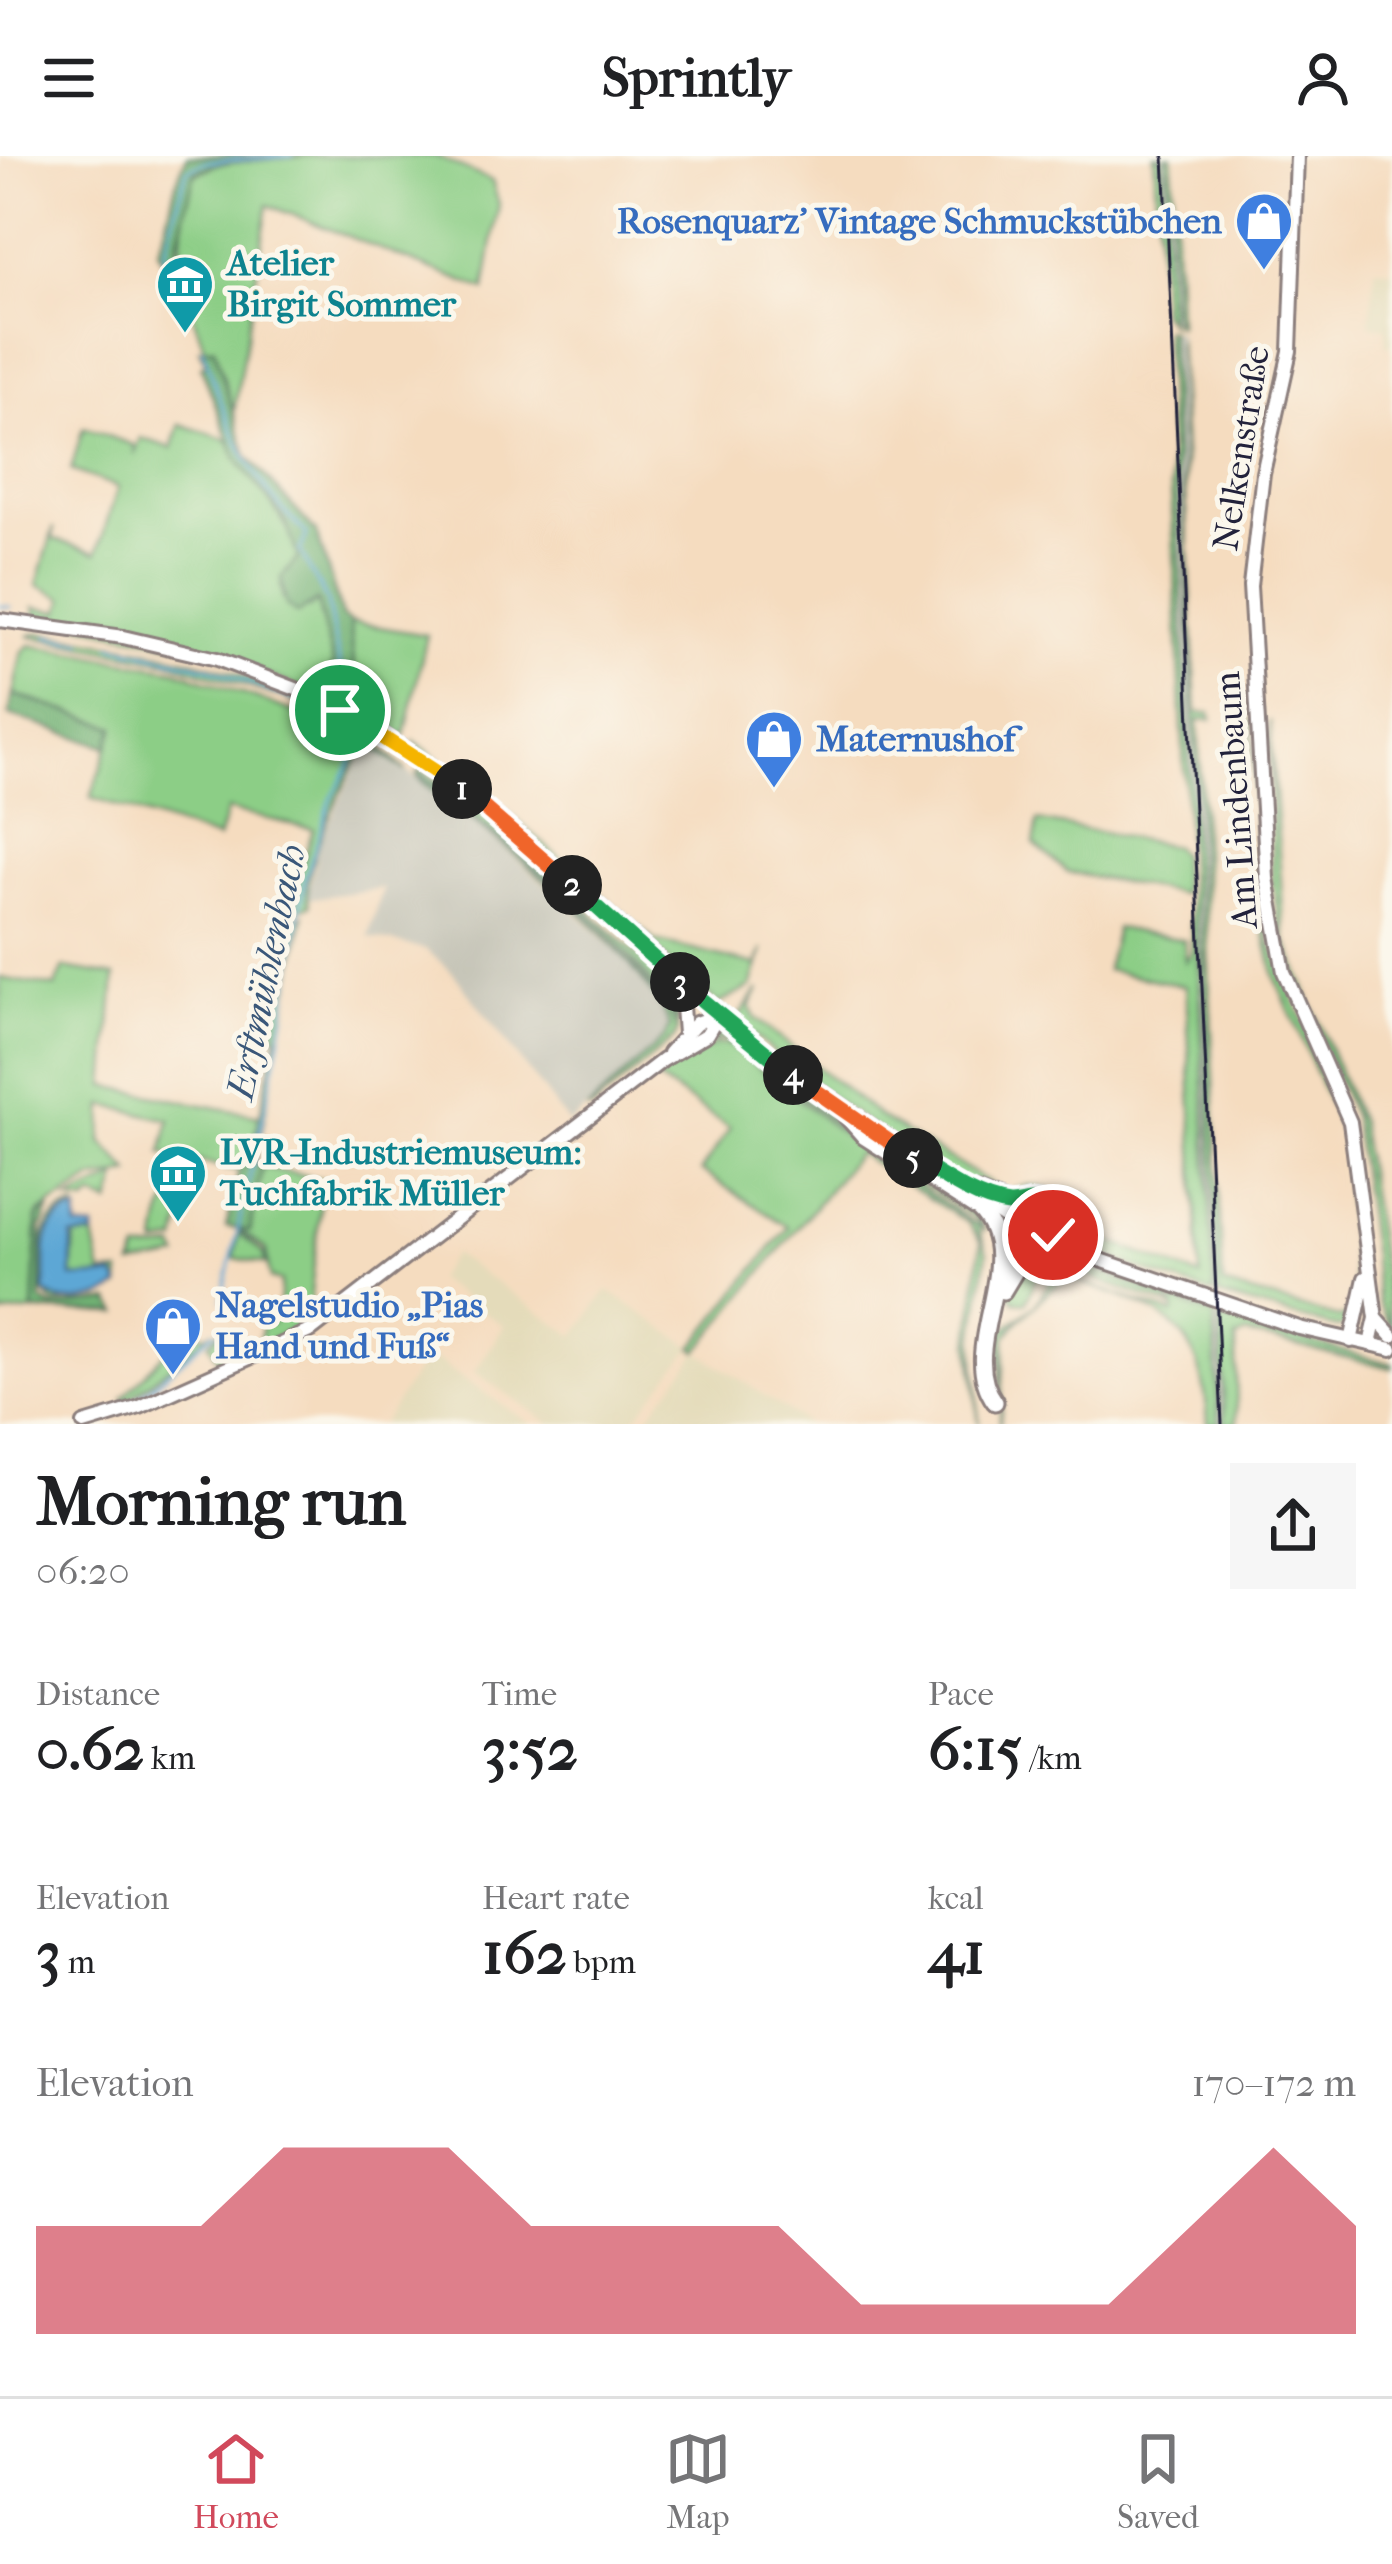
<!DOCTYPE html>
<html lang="en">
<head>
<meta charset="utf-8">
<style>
  :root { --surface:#fff; --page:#f6f6f6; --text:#202124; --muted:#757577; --line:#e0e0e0; --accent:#d1495b }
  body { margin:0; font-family:"IM FELL French Canon",serif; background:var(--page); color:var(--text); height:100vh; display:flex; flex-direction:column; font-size:45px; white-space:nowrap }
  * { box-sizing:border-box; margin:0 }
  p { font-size:39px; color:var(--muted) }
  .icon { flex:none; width:66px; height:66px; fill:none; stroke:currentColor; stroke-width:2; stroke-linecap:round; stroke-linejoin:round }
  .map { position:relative; height:1268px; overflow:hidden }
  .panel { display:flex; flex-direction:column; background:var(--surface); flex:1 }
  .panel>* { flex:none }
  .pin { position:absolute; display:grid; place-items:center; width:102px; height:102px; color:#fff; margin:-51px; border:6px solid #fff; border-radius:50%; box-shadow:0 3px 12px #0007 }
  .km { position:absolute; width:60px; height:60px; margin:-30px; border-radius:50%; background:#222; color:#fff; font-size:33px; line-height:60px; text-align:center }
  .round { display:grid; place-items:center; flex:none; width:126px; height:126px; border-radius:0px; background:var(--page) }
  .head { display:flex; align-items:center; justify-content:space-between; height:204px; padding:0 36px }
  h1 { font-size:66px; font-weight:800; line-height:90px }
  .metrics { display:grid; grid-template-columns:repeat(3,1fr); gap:18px; height:204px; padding:12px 36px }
  .metrics div { display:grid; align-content:center }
  .metrics b { font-size:60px; font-weight:800 }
  .metrics small { font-size:33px; font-weight:400 }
  .metrics p { font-size:33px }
  .chart { height:336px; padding:24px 36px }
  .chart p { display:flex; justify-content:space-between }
  .chart svg { width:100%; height:216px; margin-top:12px; fill:var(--accent); opacity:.7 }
  header { display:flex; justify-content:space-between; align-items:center; height:156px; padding:0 36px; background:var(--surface); font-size:54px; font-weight:800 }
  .dock { display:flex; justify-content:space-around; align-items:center; height:168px; border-top:3px solid var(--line); background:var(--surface); font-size:33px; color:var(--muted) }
  .dock a { display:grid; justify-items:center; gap:6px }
  .dock .selected { color:var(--accent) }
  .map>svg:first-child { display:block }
</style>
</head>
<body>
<header><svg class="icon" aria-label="menu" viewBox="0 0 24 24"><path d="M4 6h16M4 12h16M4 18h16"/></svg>Sprintly<svg class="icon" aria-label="person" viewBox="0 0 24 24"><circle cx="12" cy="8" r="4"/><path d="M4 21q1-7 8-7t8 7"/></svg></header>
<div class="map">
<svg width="1392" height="1268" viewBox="0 0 1392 1268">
  <rect width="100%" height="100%" fill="#fbf7ec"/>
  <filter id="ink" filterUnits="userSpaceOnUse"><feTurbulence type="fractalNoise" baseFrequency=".00833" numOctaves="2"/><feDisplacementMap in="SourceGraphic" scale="24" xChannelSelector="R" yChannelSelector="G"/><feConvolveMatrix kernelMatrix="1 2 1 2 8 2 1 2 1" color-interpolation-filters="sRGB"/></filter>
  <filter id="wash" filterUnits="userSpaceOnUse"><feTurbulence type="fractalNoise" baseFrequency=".004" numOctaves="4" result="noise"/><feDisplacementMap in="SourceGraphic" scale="48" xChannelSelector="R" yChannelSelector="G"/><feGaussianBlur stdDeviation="2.7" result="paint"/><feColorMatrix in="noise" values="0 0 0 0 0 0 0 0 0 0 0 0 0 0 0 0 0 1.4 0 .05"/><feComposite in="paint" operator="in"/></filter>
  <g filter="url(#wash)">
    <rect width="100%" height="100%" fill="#f5dcbf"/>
    <g fill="#e4dbba">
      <path d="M1375,111l17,3v76l-7,-2 1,-16 -16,-4z"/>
      <path d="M453,1098l122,82 32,-46 85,57 -62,77h-79l-76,-52 29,-46 -68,-47z"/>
      <path d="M699,1195v1l108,72h-165z"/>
      <path d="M428,1199l40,27 63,42h-150z"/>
    </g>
    <g fill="#c6c5b8">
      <path d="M1161,0h6l7,168 -6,-10z"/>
      <path d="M1169,174l9,2 40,964 -5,-5z"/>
      <path d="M367,586l99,73 88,78 87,82 22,30 7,22 -4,10 -97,87 -116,-151 -28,-24 -57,-12 15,-49 -76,11 13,-57z"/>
      <path d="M1214,1160l6,2 5,106h-6z"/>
    </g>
    <g fill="#8cce86" stroke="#577860" stroke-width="3">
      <path d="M302,0h133l57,25 7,23 -14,86 -217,-85 -34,207 -20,-64h-9c-28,-70 -30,-99 -12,-172l24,-12z"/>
      <path d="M1154,0h7l8,167 -8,-11z"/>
      <path d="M1167,0h5l6,169 -4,-1z"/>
      <path d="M1164,174h5l45,965c-49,-17 -101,-32 -143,-61 -14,-10 -12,-28 -28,-38 -14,-2 -23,4 -36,3 -50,-3 -234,-140 -270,-180l22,-30 -9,18 5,11 125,99 124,74 26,-6 18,4 36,42 116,46 -14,-291 -80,-16 10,-42 68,12 2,21 6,-9z"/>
      <path d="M1178,184l19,373h14l1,6 -14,1 25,565 115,33 11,-3 6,-10 -12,-168 -68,-160 -16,-67 -8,-185 -8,-6 9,3 18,218 75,184 15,150 -7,47 -15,7 -120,-32z"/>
      <path d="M180,268l48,16c19,44 61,71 70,118l-17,26 2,15 26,9 8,-7 16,62 -5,35 -123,-47 -169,-35 -2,-9 26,4 5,-13 -28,-13 17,-58 -1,12 44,14 21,-66 -47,-17 12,-42 51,17 1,7 6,-14 31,10z"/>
      <path d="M350,466l77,13 -22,100 -46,-21z"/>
      <path d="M39,477c104,13 196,31 290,79l-160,-50 -141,-26z"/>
      <path d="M30,489l146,25 130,46 36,6 27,15 37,34 -40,-29c-19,37 -69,126 -56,163l-14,6 3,-36 14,-46 -86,-19 -9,29 -127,-41 23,-71 -100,-33 9,-43z"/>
      <path d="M1270,564l15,219 74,182 33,209 -13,-25 -26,-188 -68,-158 -13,-80z"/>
      <path d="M413,584l96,74 146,127 101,24 7,-16 -12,38 -33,17 -217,-189 -83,-65z"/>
      <path d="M422,614l54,37 167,153 33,40 3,24c-38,-79 -188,-195 -261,-252z"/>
      <path d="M416,618c68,50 232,183 262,256l-4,8 -81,70 -6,2 79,-74 4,-9c-21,-64 -150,-168 -205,-213 -16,-12 -41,-25 -49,-40z"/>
      <path d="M1038,665l135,25 7,8 2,40 -115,-22 -33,-28z"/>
      <path d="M64,812l51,8 -9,110 154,30 -11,49 -7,6 -80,-18 8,-33 -66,-15 -2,37 29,31 -39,7 -53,33 -6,98 -33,4v-337l55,9z"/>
      <path d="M716,878l15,3 116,91 129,85 10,19 -12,-15 -125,-82 -114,-91 -15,-5 -23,6z"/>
      <path d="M717,888l13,1 116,92 132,89 9,27 -13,88 5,83 -9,-81 11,-101 -13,-19 -110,-70 -160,198 -5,-4 95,-120 -87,-56 29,-43 -73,-49 -12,2 48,-34 8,4z"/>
      <path d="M262,1011l61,12 -15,143 -49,23 3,-22 9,1 7,-7 3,-36 -11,-2 -4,-29 -25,-19 9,-1z"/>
      <path d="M118,1021l-7,27 -18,-7 -7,6 -17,-3z"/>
      <path d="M189,1035l-12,51 -20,3c2,-22 6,-51 32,-54z"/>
      <circle cx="1031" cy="1068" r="18"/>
      <path d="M77,1051l-19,8 6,85 38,-3 17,-9 -4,-12 -43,2 3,-43 19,1 8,38 19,-1 -1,14 -20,11 -46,5 -12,-12c0,-38 -7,-75 35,-84z"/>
      <path d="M239,1077l24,20 3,11 -32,-6z"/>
      <path d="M175,1092l4,9 -46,9 5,-14z"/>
      <path d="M1058,1093l157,59v5l-155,-60 -37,10z"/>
      <path d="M1056,1100l7,2 109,42 -7,4 -111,-40 -14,6 -14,32 -11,-1 -7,-10 11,-25z"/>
      <path d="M1055,1117l118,41 2,-6 -6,-2 8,-4 37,14 5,108h-11c-6,-105 -47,-114 -138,-145 -15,3 -55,44 -64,58l-6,87 1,-92 34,-27z"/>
      <path d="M1220,1162l172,46v4l-146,-34 -10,5 1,85h-12z"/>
      <path d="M185,1174l22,5 6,-4 -88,72 -2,-5z"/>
      <path d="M219,1176l5,14 7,-1 -1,-10 21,5 2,8 -34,13 -10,-18z"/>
    </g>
    <g fill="#71b173" stroke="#4a6a57" stroke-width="3">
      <path d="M187,0h115l-85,8 -22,8 -18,76 14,63 -5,2 -28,-63c15,-37 10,-56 29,-94z"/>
      <path d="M214,192l33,108 70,77 25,83 8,6 8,89 -30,-13 5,-35 -16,-62 -20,13 -11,-9 -5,-27 17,-20 -13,-38 -48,-60 -36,-93 5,-4 -6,-13z"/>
      <path d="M13,538l102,33 -7,20 -99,-32z"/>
      <path d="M304,759l-49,250 7,2 -12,64 -24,-4 13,-57 10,-5 28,-129 -5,-2 18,-115z"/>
      <path d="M52,1048l-11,25v71l11,7 59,-6 8,12 -86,-2 4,-93z"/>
    </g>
    <path fill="#5da7d5" stroke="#406488" stroke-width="3" d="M78,1055l-1,17 17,1v7l-22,1v41l43,-2 5,10c-17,15 -57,22 -75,6 2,-36 -9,-72 33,-81z"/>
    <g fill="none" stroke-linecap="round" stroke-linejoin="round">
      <g stroke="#5da7d5" stroke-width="3">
        <path d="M188,157l-24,-58 23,-85 18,-8 88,-6"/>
        <path d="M203,193c25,75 42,129 104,185l-7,17 27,50 21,105"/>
        <path d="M0,450l11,1"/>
        <path d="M48,480l35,6"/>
        <path d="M111,489l98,23 85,32"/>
        <path d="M222,1144l58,-258 25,-162 26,-81 20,-36 3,-35"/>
        <path d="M131,1249l84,-74"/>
      </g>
    </g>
  </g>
  <g filter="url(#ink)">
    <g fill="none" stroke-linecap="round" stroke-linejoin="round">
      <g stroke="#8c7f7d" stroke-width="18">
        <g id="minor">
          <path d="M1297,0l-7,195 -27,122 -13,113 17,292 17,94 66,150 26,196 -6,26"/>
          <path d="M0,464l123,17 94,22 79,30 81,41 116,84 275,241 239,165"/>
          <path d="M667,819l15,31 2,28"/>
          <path d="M669,897l27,-30 22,-8"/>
          <path d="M976,1035l39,15"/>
          <circle cx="1031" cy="1068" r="24"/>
          <path d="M1055,1072l40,24"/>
          <path d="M1048,1086l251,86 93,21"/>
          <path d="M1376,1162l16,18"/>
          <path d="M1351,1185l14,-63"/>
          <path d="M84,1268l56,-17 172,-77 351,-270 44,-26 11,-19"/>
        </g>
      </g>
      <g stroke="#8c7f7d" stroke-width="21">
        <g id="major">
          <path d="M843,956l22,25 114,73c52,51 -25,136 16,192"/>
          <path d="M1004,1116l8,-32"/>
          <path d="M1003,1135l26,-43"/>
        </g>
      </g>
      <use href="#minor" stroke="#fff" stroke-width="12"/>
      <use href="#major" stroke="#fff" stroke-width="15"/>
      <path stroke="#22223b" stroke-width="3" d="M1164,0l58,1268"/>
    </g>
  </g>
  <g fill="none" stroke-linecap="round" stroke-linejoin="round" filter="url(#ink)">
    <g stroke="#fff" stroke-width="24">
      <path id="split-1" d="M340,554l122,79"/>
    </g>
    <g stroke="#fff" stroke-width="24">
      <path id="split-2" d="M462,633l110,96"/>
    </g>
    <g stroke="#fff" stroke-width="24">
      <path id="split-3" d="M572,729l108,97"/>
    </g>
    <g stroke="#fff" stroke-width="24">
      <path id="split-4" d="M680,826l113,93"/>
    </g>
    <g stroke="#fff" stroke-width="24">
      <path id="split-5" d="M793,919l120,83"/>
    </g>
    <g stroke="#fff" stroke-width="24">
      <path id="split-6" d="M913,1002c27,17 63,43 96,47 13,1 21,-7 36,-1"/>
    </g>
    <g stroke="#fff" stroke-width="24">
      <path id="split-7" d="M1045,1048l9,13 -1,18"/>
    </g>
    <use href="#split-1" stroke="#f5b400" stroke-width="15"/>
    <use href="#split-2" stroke="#f0652b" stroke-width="15"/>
    <use href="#split-3" stroke="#22a559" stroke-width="15"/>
    <use href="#split-4" stroke="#22a559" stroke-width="15"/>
    <use href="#split-5" stroke="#f0652b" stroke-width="15"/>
    <use href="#split-6" stroke="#22a559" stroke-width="15"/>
    <use href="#split-7" stroke="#f5b400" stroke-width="15"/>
  </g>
  <defs>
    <g id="shop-pin" transform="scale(3)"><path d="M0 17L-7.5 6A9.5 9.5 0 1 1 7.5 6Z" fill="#3f7fe0" stroke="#fbf7ec"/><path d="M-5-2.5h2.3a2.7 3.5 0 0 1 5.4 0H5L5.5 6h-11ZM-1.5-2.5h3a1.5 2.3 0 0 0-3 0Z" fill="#fff"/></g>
    <g id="museum-pin" transform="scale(3)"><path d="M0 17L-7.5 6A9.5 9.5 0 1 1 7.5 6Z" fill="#0f9aa8" stroke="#fbf7ec"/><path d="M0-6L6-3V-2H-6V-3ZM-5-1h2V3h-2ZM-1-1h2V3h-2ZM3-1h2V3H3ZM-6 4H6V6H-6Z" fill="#fff"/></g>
  </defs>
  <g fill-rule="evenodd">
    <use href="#shop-pin" x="1264" y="65"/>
    <use href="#museum-pin" x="185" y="128"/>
    <use href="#shop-pin" x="774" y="583"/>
    <use href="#museum-pin" x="178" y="1017"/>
    <use href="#shop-pin" x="173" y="1170"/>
  </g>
  <g text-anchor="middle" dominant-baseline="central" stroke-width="10" stroke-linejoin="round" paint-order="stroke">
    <g font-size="36" font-weight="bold" fill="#366cbe" stroke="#fbf7ec" text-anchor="start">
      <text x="1222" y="65" text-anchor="end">Rosenquarz’ Vintage Schmuckstübchen</text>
      <text x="816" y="583">Maternushof</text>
      <text x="215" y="1149">Nagelstudio „Pias<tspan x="215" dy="41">Hand und Fuß“</tspan></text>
    </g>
    <g font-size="36" font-weight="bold" fill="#0d838f" stroke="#fbf7ec" text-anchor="start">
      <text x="227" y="107">Atelier<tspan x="227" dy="41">Birgit Sommer</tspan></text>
      <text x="220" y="996">LVR-Industriemuseum:<tspan x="220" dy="41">Tuchfabrik Müller</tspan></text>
    </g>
    <g font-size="36" fill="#22223b" stroke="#fbf7ec">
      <text transform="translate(1241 292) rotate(-81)">Nelkenstraße</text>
      <text transform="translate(1236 644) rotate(-94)">Am Lindenbaum</text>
    </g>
    <g font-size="39" font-style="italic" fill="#3a5779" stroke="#fbf7ec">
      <text transform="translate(266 816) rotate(-78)">Erftmühlenbach</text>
    </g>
  </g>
</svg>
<div class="pin" style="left:340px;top:554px;background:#1e9e55"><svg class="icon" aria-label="arrive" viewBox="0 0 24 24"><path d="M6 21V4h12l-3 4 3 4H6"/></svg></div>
<div class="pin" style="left:1053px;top:1079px;background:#d93025"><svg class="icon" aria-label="check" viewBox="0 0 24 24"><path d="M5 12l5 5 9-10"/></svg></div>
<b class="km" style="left:462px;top:633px">1</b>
<b class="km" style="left:572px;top:729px">2</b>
<b class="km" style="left:680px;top:826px">3</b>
<b class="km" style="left:793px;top:919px">4</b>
<b class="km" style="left:913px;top:1002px">5</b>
</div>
<section class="panel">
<div class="head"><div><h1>Morning run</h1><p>06:20</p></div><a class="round"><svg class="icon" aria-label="share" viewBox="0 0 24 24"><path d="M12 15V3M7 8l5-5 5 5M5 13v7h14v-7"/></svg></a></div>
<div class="metrics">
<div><p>Distance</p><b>0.62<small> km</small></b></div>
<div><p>Time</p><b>3:52</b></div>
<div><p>Pace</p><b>6:15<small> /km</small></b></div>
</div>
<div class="metrics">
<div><p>Elevation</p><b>3<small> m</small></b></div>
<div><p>Heart rate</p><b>162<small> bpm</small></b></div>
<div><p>kcal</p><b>41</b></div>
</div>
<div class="chart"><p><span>Elevation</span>170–172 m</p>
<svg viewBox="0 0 160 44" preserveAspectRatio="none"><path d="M0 44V22L10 22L20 22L30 6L40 6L50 6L60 22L70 22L80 22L90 22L100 38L110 38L120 38L130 38L140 22L150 6L160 22V44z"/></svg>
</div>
</section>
<nav class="dock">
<a class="selected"><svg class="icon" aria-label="home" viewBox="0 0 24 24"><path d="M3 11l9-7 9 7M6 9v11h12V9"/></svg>Home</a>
<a><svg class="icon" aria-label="map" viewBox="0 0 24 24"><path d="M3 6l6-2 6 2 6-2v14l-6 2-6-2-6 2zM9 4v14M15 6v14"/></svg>Map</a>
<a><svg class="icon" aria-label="saved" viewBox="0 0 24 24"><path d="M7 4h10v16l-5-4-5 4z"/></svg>Saved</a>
</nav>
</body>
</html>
